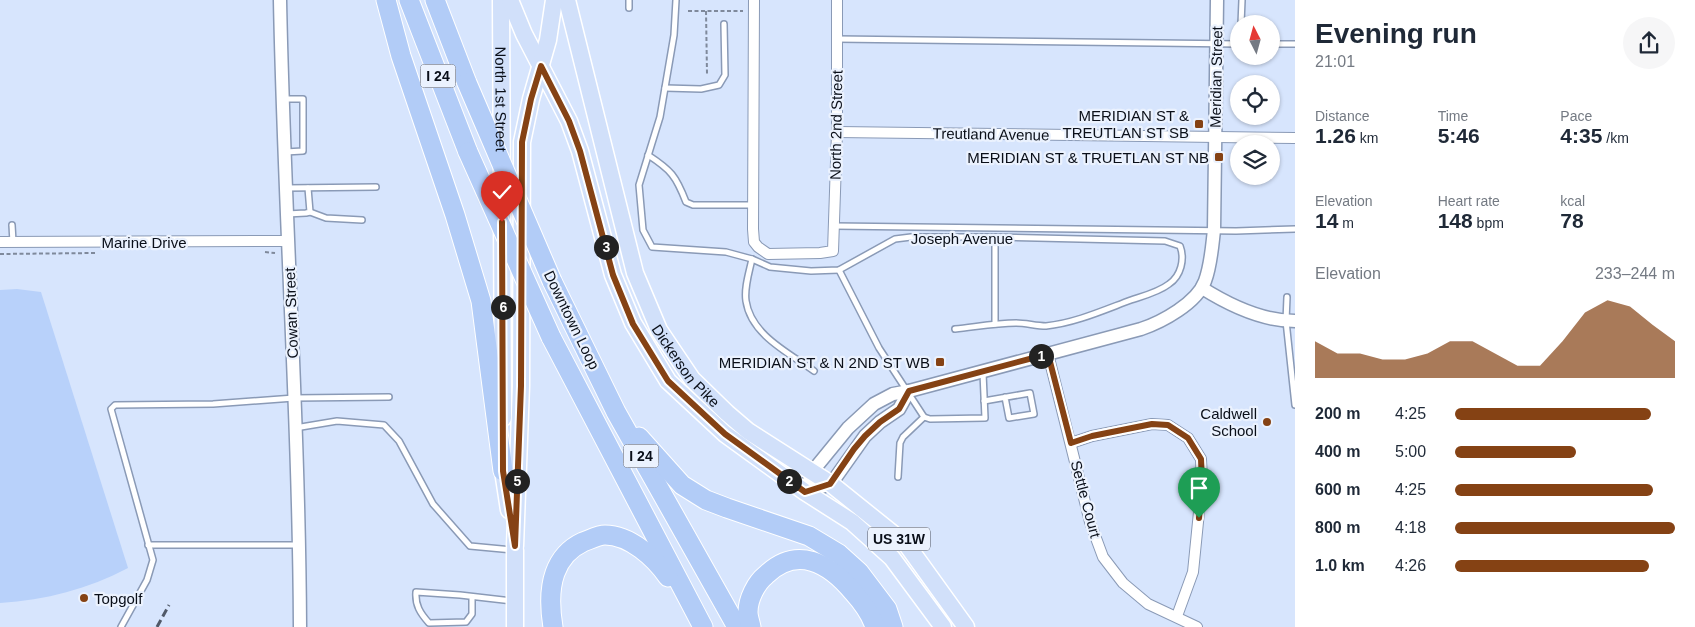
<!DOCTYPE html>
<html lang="en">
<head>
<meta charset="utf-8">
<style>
  :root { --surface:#fff; --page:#f6f6f7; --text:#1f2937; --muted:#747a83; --accent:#854214 }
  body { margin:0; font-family:Helvetica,sans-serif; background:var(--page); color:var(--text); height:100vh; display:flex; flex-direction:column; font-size:19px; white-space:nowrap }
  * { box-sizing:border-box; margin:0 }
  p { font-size:16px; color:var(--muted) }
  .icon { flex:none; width:28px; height:28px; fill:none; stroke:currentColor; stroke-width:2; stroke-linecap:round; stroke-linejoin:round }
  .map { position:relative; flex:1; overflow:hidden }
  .panel { display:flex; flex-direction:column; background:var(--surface); width:400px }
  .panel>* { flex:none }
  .needle { width:32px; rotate:354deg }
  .controls { position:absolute; left:1230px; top:15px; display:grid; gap:10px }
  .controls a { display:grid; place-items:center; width:50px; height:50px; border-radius:50%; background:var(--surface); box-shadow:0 1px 4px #0004; font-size:25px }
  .pin { position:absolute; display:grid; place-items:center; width:42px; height:42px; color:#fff; margin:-51px -21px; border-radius:50% 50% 50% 0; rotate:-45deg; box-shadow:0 0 5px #0007 }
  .pin .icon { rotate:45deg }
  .km { position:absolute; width:25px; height:25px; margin:-12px; border-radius:50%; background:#222; color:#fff; font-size:14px; line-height:25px; text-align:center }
  .round { display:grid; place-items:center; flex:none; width:52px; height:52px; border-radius:26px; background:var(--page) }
  .head { display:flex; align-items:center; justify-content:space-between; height:85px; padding:0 20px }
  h1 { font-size:28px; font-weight:800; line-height:38px }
  .stats { display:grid; grid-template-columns:repeat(3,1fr); gap:8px; height:85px; padding:5px 20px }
  .stats div { display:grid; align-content:center }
  .stats b { font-size:21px; font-weight:800 }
  .stats small { font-size:14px; font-weight:400 }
  .stats p { font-size:14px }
  .chart { height:140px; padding:10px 20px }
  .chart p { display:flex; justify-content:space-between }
  .chart svg { width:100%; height:90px; margin-top:5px; fill:var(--accent); opacity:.7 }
  ul { padding:0 20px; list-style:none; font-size:16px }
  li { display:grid; grid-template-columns:80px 60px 1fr; align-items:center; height:38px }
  li i { height:12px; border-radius:6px; background:var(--accent) }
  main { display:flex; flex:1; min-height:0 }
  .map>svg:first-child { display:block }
</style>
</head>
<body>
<main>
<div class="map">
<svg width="1295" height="627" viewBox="0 0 1295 627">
  <rect width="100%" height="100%" fill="#d7e5fd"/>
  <path fill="#b8d1fa" d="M17,289l24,3 87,276c-40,21 -82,32 -128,35v-313z"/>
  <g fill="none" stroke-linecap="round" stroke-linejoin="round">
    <g stroke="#8a9ab6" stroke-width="8">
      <g id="service">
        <path d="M676,0l-2,35 -14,82 -21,68 4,45 9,17 74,5 26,7 18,8 41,4 28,-1 56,-31 16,-2h84l170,4 15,5c5,13 1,30 -11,38 -10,8 -26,12 -38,16 -27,10 -56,23 -85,26 -10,0 -20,-3 -30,-3 -21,0 -41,4 -61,6"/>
        <path d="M629,8v-8"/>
        <path d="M1241,24l1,-24"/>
        <path d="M837,39l402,5"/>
        <path d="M1271,44h24"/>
        <path d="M665,88l36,1 18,-4 6,-10 -1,-51"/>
        <path d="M282,99h21v52l-18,1"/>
        <path d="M648,155c23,15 28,21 38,47l7,3h60"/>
        <path d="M287,188l89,-1"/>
        <path d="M310,212l16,6 36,2"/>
        <path d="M287,214l19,-1 4,-1 -2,-24"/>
        <path d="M12,225l1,17"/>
        <path d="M834,226l402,5 59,-2"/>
        <path d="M995,237v87"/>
        <path d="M752,259c-3,14 -8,29 -6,42 5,34 43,52 68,70"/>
        <path d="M839,270l40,78 45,69 6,2 55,-1 -2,-45"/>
        <path d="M1287,297l-1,24 9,84"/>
        <path d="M984,401l46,-8 4,21 -25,4 -4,-21"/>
        <path d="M295,428l42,-7 47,4 15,16 34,63 37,42 43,4"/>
        <path d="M898,477l2,-34 3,-6 21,-20"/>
        <path d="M148,545h150"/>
        <path d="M472,597v17l-6,8 -37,1c-9,-10 -14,-18 -13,-31l44,3 52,6"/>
        <path d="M121,627l26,-47 6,-20 -42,-151 4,-4 98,-1 81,-6 95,-1"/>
      </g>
    </g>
    <g stroke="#8a9ab6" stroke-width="12">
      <g id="minor">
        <path d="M754,0l-1,229 1,13 4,5 10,7 52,-1 13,-2 4,-119v-132"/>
        <path d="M837,132l458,6"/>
        <path d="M0,242l288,-1"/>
        <path d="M1048,354l42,168 13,35 20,26 25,21 49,23"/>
        <path d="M1071,443l21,-7 60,-12 16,1 20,13 13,21 1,23 -9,90 -16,44"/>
      </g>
    </g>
    <g stroke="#8a9ab6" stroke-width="15">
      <g id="tertiary">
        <path d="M280,0c4,209 19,418 20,627"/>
        <path d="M1202,288c27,17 60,33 93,33"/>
        <path d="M805,492l7,-20 36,-44 26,-24 19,-10 16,-3 232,-62c21,-7 56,-26 64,-48 6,-16 7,-34 9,-51l3,-230"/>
        <path d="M805,492l26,-8 34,-48 15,-14 19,-13 10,-18"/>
      </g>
    </g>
    <g stroke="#fff" stroke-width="19">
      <g id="primary">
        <path id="s1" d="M501,0l2,418"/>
        <path d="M510,0l14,34 45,87 11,30 33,124 20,48 35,58 57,53 80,58 47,30 40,36 51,69"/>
        <path id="s2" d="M567,0l68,273 24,57 33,49 35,34 21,18 83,53 76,61 59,82"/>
        <path d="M503,460v11l6,39"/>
        <path d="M515,546l6,-160 1,-244 9,-43 17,-59 6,-40"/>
        <path d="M515,627v-77"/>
      </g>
    </g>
    <g stroke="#fff" stroke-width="21">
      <g id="motorway">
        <path d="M386,0l15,56 54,159 26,86 22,170"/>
        <path d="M409,0l59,152"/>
        <path d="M435,0l32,83"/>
        <path d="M552,281l64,131 121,215"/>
        <path d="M551,337l152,290"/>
        <path d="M639,437l43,48 24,15 21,8 82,28 30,18 20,18 28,37 6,18"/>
        <path d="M553,627c-3,-18 -4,-37 2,-54 5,-14 15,-25 28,-31 6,-2 15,-7 22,-7 25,0 50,23 63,42"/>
        <path d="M751,627c-1,-5 -3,-10 -3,-15 0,-13 8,-29 18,-37 31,-30 63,-12 87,17 9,10 18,22 22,35"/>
      </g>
    </g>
    <g stroke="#7f899b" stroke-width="2" stroke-dasharray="4 2.5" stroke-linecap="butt">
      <path d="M688,11h55"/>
      <path d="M706,11l1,63"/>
      <path d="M265,252l10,1"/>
      <path d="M0,254l95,-1"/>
    </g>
    <use href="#service" stroke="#fff" stroke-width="5"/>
    <use href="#minor" stroke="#fff" stroke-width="10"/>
    <use href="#tertiary" stroke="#fff" stroke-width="12"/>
    <use href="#primary" stroke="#d1e0fa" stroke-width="16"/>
    <use href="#motorway" stroke="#b2ccf7" stroke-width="19"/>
    <path stroke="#515968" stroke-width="3" stroke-dasharray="8 4" stroke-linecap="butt" d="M157,627l12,-22"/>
    <g stroke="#fff" stroke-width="21" stroke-linecap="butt">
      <g id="motorway-bridge">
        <path d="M467,83l85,198"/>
        <path d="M468,152l83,185"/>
      </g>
    </g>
    <use href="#motorway-bridge" stroke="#b2ccf7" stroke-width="19"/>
  </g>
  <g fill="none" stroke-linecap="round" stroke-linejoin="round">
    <g stroke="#fff" stroke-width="10">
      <path id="route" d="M502,222l1,249 12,75 6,-160 1,-244 9,-43 10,-33 28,55 11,30 33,124 20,49 35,57 57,53 80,58 25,-8 24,-35 11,-13 15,-14 19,-13 10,-18 139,-37 23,89 21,-7 60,-12 16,1 20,13 13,21 1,23 -3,36"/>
    </g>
    <use href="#route" stroke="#854214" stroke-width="6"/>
  </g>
  <g fill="#854214" stroke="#ebf2fe" stroke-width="2">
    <rect x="1194" y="119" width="10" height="10" rx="2.5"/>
    <rect x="1214" y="152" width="10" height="10" rx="2.5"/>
    <rect x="935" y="357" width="10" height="10" rx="2.5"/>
    <circle cx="1267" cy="422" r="5"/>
    <circle cx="84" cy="598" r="5"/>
  </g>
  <g text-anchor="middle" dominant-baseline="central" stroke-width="4.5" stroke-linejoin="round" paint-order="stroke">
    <g fill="#ebf2fe" stroke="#4e535e" stroke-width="1">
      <rect x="420.5" y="64.5" width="35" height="23" rx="4"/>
      <rect x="623.5" y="444.5" width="35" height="23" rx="4"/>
      <rect x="868" y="527.5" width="62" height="23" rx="4"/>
    </g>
    <g font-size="14" font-weight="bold" fill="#0a0f19">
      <text x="438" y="76">I 24</text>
      <text x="641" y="456">I 24</text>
      <text x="899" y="539">US 31W</text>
    </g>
    <g font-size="15" fill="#0a0f19" stroke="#ebf2fe">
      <text transform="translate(1216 77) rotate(-89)">Meridian Street</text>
      <text stroke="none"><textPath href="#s1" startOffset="99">North 1st Street</textPath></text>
      <text transform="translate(836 125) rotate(-89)">North 2nd Street</text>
      <text transform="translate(991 134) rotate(1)">Treutland Avenue</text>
      <text x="962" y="238">Joseph Avenue</text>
      <text x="144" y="242">Marine Drive</text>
      <text transform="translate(291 313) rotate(-92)">Cowan Street</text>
      <text transform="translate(572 320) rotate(64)">Downtown Loop</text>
      <text stroke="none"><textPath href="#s2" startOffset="388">Dickerson Pike</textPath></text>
      <text transform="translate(1086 499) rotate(75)">Settle Court</text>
    </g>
    <g font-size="15" fill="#0a0f19" stroke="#ebf2fe" text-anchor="end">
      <text x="1189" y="115">MERIDIAN ST &amp;<tspan x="1189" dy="17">TREUTLAN ST SB</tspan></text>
      <text x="1209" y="157">MERIDIAN ST &amp; TRUETLAN ST NB</text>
      <text x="930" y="362">MERIDIAN ST &amp; N 2ND ST WB</text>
      <text x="1257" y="413">Caldwell<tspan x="1257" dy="17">School</tspan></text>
      <text x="94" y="598" text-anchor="start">Topgolf</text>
    </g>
  </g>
</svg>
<div class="controls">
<a><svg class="needle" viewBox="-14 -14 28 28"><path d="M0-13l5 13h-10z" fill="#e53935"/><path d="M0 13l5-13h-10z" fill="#747a83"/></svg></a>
<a><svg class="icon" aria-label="locate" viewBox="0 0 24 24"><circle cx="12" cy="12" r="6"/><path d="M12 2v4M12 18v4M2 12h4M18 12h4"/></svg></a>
<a><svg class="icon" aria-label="layers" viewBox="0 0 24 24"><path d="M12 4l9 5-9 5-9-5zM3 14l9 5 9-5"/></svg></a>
</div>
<div class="pin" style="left:1199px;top:518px;background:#1e9e55"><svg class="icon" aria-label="arrive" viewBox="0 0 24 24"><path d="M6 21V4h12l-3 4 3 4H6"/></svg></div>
<div class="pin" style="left:502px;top:222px;background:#d93025"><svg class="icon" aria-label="check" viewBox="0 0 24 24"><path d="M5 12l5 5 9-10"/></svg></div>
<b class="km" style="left:1041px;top:356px">1</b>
<b class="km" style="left:789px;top:481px">2</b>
<b class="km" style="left:606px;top:247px">3</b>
<b class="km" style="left:517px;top:481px">5</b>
<b class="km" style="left:503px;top:307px">6</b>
</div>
<section class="panel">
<div class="head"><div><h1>Evening run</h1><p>21:01</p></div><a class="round"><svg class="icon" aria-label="share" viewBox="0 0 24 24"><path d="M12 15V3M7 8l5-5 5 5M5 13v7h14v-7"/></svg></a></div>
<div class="stats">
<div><p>Distance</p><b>1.26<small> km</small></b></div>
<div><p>Time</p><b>5:46</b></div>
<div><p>Pace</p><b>4:35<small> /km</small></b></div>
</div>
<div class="stats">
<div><p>Elevation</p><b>14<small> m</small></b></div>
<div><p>Heart rate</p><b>148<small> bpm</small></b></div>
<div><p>kcal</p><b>78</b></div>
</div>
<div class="chart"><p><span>Elevation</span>233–244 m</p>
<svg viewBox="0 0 160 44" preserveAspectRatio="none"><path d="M0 44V26L10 32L20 32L30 35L40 35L50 32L60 26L70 26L80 32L90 38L100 38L110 26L120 12L130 6L140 9L150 18L160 26V44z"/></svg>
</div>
<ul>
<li><b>200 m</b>4:25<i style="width:89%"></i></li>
<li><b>400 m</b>5:00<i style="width:55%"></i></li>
<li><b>600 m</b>4:25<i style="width:90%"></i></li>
<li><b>800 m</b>4:18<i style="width:100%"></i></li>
<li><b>1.0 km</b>4:26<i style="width:88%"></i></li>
</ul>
</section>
</main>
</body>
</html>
